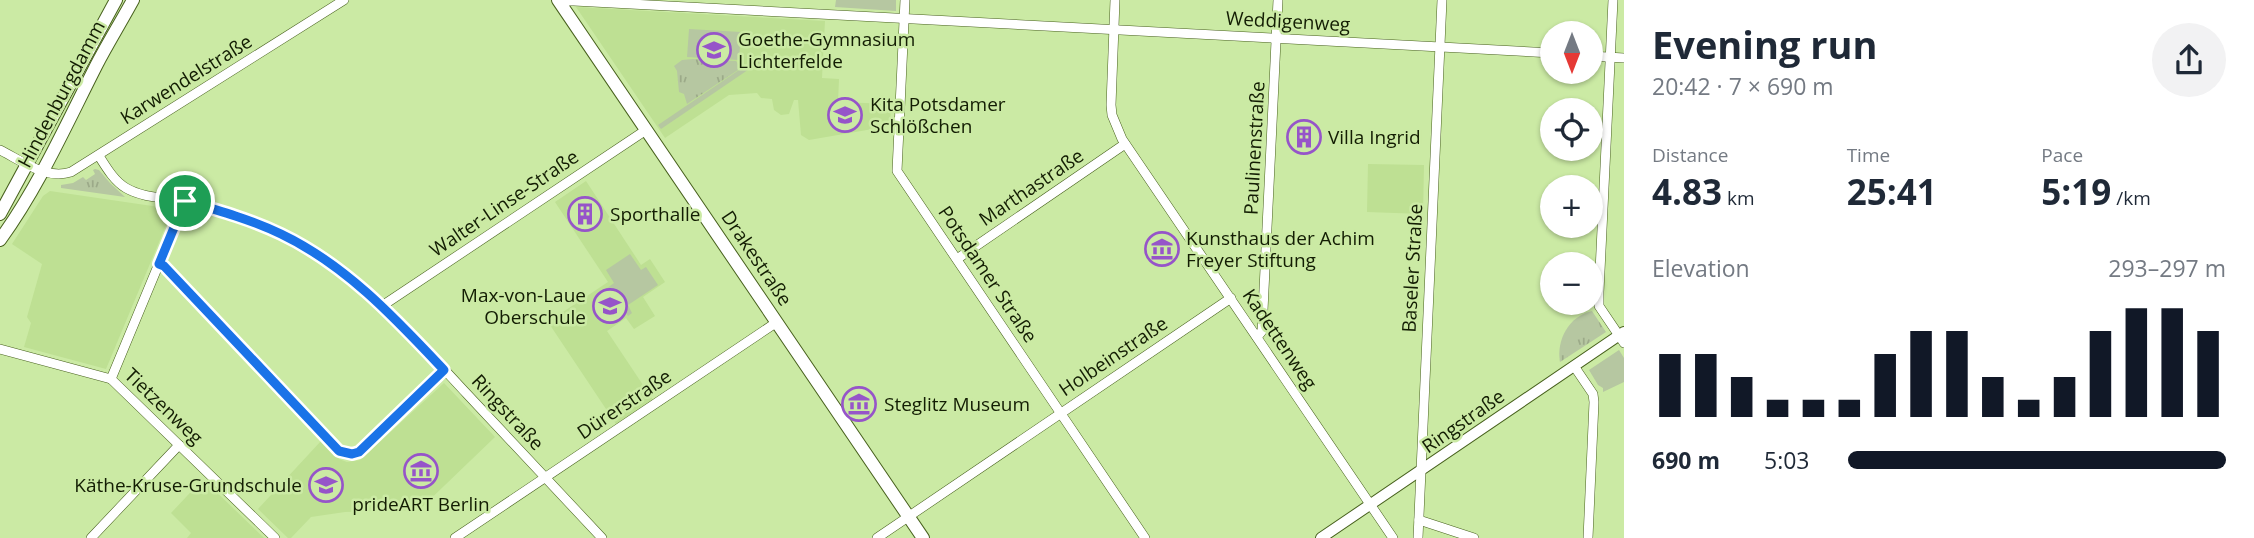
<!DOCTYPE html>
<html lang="en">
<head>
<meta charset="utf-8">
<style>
  :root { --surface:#fff; --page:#f2f2f3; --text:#1f2937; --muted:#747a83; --accent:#111827 }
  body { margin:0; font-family:"Open Sans",sans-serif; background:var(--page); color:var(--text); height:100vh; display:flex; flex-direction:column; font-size:26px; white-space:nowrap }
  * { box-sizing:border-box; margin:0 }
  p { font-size:23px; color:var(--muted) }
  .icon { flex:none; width:38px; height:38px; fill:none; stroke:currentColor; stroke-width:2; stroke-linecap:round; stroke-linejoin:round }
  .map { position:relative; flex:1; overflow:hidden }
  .sheet { display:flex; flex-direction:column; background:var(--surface); width:630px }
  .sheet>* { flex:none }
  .needle { width:46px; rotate:180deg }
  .buttons { position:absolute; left:1540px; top:21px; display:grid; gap:14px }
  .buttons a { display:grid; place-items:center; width:63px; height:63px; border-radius:50%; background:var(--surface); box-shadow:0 2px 5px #0004; font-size:35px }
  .pin { position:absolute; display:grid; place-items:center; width:60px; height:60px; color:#fff; margin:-30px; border:4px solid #fff; border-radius:50%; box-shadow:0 2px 7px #0007 }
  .round { display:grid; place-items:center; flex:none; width:74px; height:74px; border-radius:37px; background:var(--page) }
  .summary { display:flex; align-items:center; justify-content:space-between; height:119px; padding:0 28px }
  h1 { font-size:38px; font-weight:700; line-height:52px }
  .metrics { display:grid; grid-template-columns:repeat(3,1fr); gap:10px; height:119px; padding:7px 28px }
  .metrics div { display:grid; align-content:center }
  .metrics b { font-size:35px; font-weight:700 }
  .metrics small { font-size:19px; font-weight:400 }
  .metrics p { font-size:19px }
  .chart { height:196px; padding:14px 28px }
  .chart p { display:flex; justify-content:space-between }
  .chart svg { width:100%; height:126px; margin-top:7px; stroke:var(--accent); stroke-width:6 }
  ul { padding:0 28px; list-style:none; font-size:23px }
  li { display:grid; grid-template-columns:112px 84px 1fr; align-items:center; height:52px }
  li i { height:18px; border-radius:9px; background:var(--accent) }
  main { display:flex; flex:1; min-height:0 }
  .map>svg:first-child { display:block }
</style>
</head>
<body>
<main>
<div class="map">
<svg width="1624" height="538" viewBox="0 0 1624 538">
  <defs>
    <pattern id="grass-tufts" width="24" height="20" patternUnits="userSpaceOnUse" patternTransform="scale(1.75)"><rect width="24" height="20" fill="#b6c7a1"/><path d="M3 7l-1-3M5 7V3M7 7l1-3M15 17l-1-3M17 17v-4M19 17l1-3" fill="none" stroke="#9caa89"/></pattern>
  </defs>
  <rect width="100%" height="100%" fill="#cbeaa4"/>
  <g fill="#bee093">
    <path d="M576,7l249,14 -3,57 17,1 -1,23 53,2 -1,22 -81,14 -8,-5 -3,-35h-4l-5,14 -8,1 -7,-5 -2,-11 -11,-1 -4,-5 -28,2 -64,43z"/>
    <path d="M1368,164l56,1 -1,49 -56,-2z"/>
    <path d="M586,181l55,84 9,-6 15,23 -22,15 12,19 -21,13 -8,-11 -19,13 46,69 -37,24 -68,-102 60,-40 -53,-80z"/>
    <path d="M50,191l109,16 8,7v9l-61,146 -82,-22 7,-24 -4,-6 15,-53 -30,-20 31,-48z"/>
    <path d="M444,383l51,54 -76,73 -74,2 -34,5 -20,21h-3l-30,-29 63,-68 18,18 8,3 13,-2z"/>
    <path d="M203,479l61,59h-77l4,-5 -20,-20z"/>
  </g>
  <g fill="url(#grass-tufts)">
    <path d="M693,59l43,2 5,7 -54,36 -3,-10 -5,-2 -2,-21 -3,-5 8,-6z"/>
    <path d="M95,169l4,1 11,13 15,14 -64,-9v-3l12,-2 10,-6 3,3 9,-6 -2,-4z"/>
    <path d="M1592,311l14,21 -46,30c-4,-22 9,-46 32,-51z"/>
  </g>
  <g fill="#b6c7a1">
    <path d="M836,0h60v11l-61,-4z"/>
    <path d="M689,29l52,3 -2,28 -52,-3z"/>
    <path d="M764,53v6l-103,70 -3,-4z"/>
    <path d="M630,254l11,16 5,-3 12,18 -30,20 4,8 -4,3 -5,-8 -3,2 -14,-21 8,-6 -8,-13z"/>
    <path d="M1619,350l5,8v24l-21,10v-4l-5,-3 -9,-15z"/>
  </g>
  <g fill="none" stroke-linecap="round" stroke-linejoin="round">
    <g stroke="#48611e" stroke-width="10">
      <g id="minor">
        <path d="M905,0l-8,171 248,367"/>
        <path d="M1115,0l-4,105 1,10 10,24 271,399"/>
        <path d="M1613,0l-14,292v14l25,37"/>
        <path d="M561,5l7,-4h6l978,52"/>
        <path d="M1591,56l33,2"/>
        <path d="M0,150c22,11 46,30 71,22l273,-172"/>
        <path d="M99,156c7,11 15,25 27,32 19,11 42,9 62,14 31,7 62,17 91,31 76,35 132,101 188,161 45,48 90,96 135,144"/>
        <path d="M957,259l168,-115"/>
        <path d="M159,264l5,2 175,185 13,3 7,-2 85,-82"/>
        <path d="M382,306l264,-176"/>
        <path d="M1257,337l5,-6 16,-331"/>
        <path d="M0,349l111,30 164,159"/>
        <path d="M1574,366l19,28 1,8 -6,136"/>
        <path d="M111,379l74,-178"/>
        <path d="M1419,520l55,18"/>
        <path d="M91,538l88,-93"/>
        <path d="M455,538l322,-216"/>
        <path d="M877,538l354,-240"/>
        <path d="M1418,538l24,-538"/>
      </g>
    </g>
    <g stroke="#48611e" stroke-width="12">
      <path id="tertiary" d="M1321,538l303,-206"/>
    </g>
    <g stroke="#48611e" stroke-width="14">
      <g id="secondary">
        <path d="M558,0l365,538"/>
        <path d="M0,214l116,-214"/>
        <path d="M0,240c39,-54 66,-115 96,-174 12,-23 25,-44 37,-66"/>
      </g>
    </g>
    <use href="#minor" stroke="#fff" stroke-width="9"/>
    <use href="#tertiary" stroke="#fff" stroke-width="10"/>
    <use href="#secondary" stroke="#fff" stroke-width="12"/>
  </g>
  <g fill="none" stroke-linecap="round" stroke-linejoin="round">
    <g stroke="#fff" stroke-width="14">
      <path id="route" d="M185,201c32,9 65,18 96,33 65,31 114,84 163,136l-85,82 -7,2 -13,-3 -175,-185 -5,-2z"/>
    </g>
    <use href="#route" stroke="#1a73e8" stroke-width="9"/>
  </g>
  <defs>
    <g id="school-ring" transform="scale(1.75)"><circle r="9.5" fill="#cbeaa4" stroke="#9654c9" stroke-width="1.5"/><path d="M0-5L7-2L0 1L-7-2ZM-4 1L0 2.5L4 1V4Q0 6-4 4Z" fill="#9654c9"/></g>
    <g id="building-ring" transform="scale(1.75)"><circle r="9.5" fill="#cbeaa4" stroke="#9654c9" stroke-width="1.5"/><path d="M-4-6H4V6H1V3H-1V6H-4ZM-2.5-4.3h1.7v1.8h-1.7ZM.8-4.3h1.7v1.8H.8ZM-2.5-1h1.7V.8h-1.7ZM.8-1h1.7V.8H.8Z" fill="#9654c9"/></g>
    <g id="museum-ring" transform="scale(1.75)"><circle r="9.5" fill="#cbeaa4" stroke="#9654c9" stroke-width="1.5"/><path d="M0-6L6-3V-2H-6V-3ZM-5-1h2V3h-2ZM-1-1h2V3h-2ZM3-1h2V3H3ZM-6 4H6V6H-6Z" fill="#9654c9"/></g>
  </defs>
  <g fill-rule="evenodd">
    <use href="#school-ring" x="714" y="50"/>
    <use href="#school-ring" x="845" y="115"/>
    <use href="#building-ring" x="1304" y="137"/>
    <use href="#building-ring" x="585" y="214"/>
    <use href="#museum-ring" x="1162" y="249"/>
    <use href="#school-ring" x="610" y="306"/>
    <use href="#museum-ring" x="859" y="404"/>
    <use href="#museum-ring" x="421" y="471"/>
    <use href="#school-ring" x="326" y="485"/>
  </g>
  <g text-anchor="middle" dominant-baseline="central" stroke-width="5" stroke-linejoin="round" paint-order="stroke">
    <g font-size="19" fill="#131d03" stroke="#cbeaa4">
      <text transform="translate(1288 21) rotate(3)">Weddigenweg</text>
      <text transform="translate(186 79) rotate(-32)">Karwendelstraße</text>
      <text transform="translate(61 94) rotate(-62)">Hindenburgdamm</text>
      <text transform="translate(1254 148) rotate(-87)">Paulinenstraße</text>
      <text transform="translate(1031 187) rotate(-34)">Marthastraße</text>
      <text transform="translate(504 203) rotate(-34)">Walter-Linse-Straße</text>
      <text transform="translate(757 258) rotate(56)">Drakestraße</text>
      <text transform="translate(1412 268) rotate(-87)">Baseler Straße</text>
      <text transform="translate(988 274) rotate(56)">Potsdamer Straße</text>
      <text transform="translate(1280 339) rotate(56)">Kadettenweg</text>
      <text transform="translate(1113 356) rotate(-34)">Holbeinstraße</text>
      <text transform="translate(624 404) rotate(-34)">Dürerstraße</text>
      <text transform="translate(164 406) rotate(44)">Tietzenweg</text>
      <text transform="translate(508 412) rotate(47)">Ringstraße</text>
      <text transform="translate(1463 421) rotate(-35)">Ringstraße</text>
    </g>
    <g font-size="19" fill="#131d03" stroke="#cbeaa4" text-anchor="start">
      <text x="738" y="39">Goethe-Gymnasium<tspan x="738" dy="22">Lichterfelde</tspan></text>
      <text x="870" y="104">Kita Potsdamer<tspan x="870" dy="22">Schlößchen</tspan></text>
      <text x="1328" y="137">Villa Ingrid</text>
      <text x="610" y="214">Sporthalle</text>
      <text x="1186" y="238">Kunsthaus der Achim<tspan x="1186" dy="22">Freyer Stiftung</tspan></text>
      <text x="586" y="295" text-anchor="end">Max-von-Laue<tspan x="586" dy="22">Oberschule</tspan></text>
      <text x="884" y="404">Steglitz Museum</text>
      <text x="302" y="485" text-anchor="end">Käthe-Kruse-Grundschule</text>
      <text x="421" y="504" text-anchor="middle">prideART Berlin</text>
    </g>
  </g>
</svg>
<div class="buttons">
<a><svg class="needle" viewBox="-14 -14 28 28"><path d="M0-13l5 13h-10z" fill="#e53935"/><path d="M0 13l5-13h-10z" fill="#747a83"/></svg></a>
<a><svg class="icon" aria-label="locate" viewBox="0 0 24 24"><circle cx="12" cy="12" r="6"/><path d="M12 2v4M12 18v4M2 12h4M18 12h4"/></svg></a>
<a>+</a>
<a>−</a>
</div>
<div class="pin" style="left:185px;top:201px;background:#1e9e55"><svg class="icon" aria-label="arrive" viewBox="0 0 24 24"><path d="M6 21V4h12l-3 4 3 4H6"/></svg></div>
</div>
<section class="sheet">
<div class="summary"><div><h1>Evening run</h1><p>20:42 · 7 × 690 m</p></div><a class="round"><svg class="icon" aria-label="share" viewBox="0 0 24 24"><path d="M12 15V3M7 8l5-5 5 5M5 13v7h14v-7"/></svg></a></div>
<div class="metrics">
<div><p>Distance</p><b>4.83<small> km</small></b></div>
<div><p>Time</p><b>25:41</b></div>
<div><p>Pace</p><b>5:19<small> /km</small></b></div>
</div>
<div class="chart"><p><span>Elevation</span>293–297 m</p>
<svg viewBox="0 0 160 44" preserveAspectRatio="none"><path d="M5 44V22M15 44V22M25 44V30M35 44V38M45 44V38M55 44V38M65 44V22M75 44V14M85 44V14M95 44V30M105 44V38M115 44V30M125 44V14M135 44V6M145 44V6M155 44V14"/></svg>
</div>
<ul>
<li><b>690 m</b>5:03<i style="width:100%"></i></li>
</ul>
</section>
</main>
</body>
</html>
